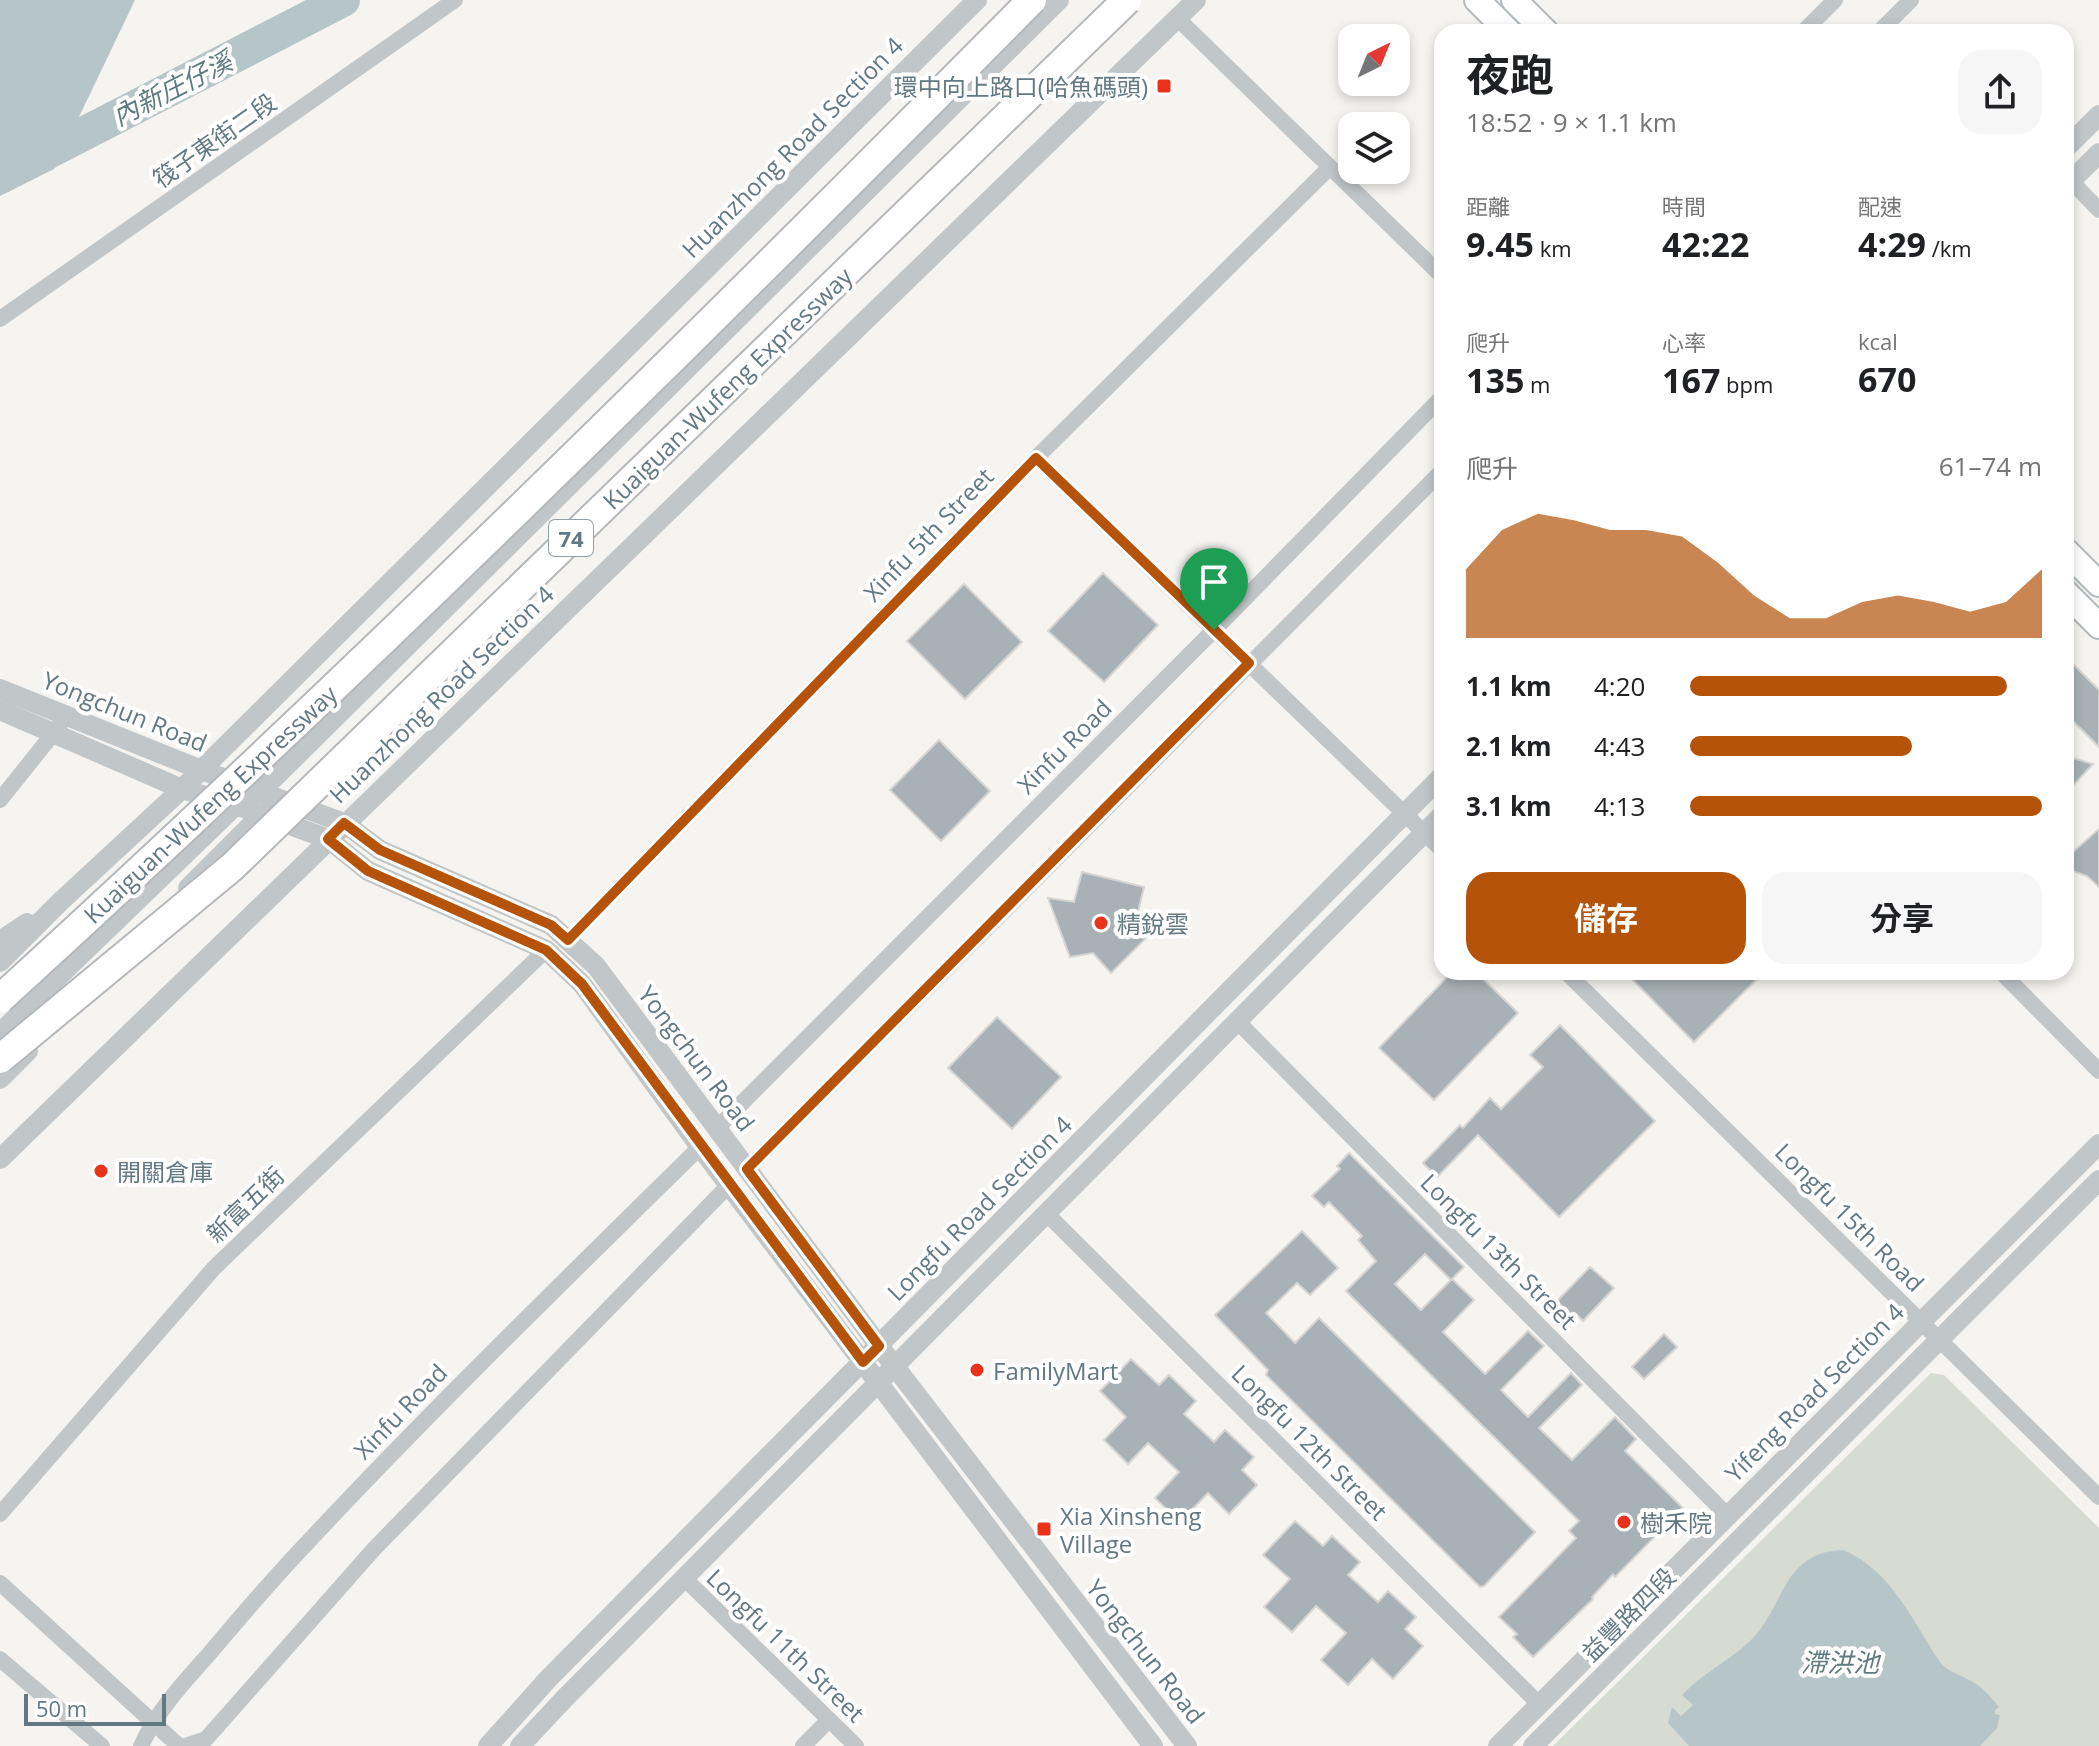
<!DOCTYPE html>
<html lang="zh-TW">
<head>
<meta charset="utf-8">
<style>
  :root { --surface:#fff; --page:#f6f6f6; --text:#202124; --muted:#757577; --accent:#b45309 }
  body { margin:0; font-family:"Open Sans","Noto Sans TC",sans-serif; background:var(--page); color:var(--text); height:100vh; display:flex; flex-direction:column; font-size:30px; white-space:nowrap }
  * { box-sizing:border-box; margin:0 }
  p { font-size:26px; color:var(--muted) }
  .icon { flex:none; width:44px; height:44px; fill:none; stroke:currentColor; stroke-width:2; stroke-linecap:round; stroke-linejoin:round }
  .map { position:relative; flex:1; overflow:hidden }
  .drawer { position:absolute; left:1434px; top:24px; width:640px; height:956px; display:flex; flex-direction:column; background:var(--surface); border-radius:24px; box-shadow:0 4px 12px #0003 }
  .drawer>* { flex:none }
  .needle { width:52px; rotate:43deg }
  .tools { position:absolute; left:1338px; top:24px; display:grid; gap:16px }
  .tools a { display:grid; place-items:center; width:72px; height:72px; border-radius:16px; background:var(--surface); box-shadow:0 4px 12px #0003; font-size:40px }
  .scale { position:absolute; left:24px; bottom:20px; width:142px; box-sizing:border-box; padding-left:8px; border:4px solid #627883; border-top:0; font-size:22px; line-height:28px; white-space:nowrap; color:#627883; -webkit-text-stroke:6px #fff; paint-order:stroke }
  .pin { position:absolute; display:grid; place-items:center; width:68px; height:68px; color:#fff; margin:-82px -34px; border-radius:50% 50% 50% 0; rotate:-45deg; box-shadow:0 0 8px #0007 }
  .pin .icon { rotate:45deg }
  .round { display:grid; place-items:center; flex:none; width:84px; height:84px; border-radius:24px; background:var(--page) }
  .summary { display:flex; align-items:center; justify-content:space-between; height:136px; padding:0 32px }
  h1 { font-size:44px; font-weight:700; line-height:60px }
  .stats { display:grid; grid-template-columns:repeat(3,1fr); gap:12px; height:136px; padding:8px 32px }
  .stats div { display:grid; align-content:center }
  .stats b { font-size:34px; font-weight:700 }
  .stats small { font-size:22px; font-weight:400 }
  .stats p { font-size:22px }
  .chart { height:224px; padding:16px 32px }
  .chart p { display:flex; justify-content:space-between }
  .chart svg { width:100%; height:144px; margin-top:8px; fill:var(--accent); opacity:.7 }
  .button { display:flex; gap:16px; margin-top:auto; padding:16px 32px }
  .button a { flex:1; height:92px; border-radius:24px; background:var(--accent); color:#fff; font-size:32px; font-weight:700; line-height:92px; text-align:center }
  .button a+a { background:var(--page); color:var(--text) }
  ul { padding:0 32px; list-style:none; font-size:26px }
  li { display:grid; grid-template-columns:128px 96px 1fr; align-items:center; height:60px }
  li i { height:20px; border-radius:10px; background:var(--accent) }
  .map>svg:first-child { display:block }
</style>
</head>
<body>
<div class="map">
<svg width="2099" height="1746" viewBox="0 0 2099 1746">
  <rect width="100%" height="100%" fill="#f5f4f0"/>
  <path fill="#d6dcd1" d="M1931,1373l13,2 155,153v218h-546z"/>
  <g fill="#b6c5c7">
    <path d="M0,0h135l-81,169 -54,27z"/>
    <path d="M1843,1550c50,21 70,73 99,115 9,7 16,9 25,14 13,5 23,17 32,28l-4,3v4l5,1 -3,13 -17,18h-291l-21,-23 4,-16 9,9 12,-11 -11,-10c21,-22 47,-34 68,-54 35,-33 31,-89 93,-91z"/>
  </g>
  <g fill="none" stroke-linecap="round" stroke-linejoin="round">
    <path stroke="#b6c5c7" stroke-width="34" d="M0,177l343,-177"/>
  </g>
  <g fill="#a8b1b5" stroke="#d6d5d3" stroke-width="2">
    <path d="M1103,573l55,52 -54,57 -56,-51z"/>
    <path d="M964,584l58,58 -57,57 -58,-58z"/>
    <path d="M2074,665l25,25v57l-33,-33v-41z"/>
    <path d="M939,740l51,51 -49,50 -51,-51z"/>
    <path d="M2066,756l27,8 -27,29z"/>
    <path d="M2099,829v58l-12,-11 -14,-5 -7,-7v-6z"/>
    <path d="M1082,872l62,15 -7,29 17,14 -43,43 -18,-20 -23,4 -22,-59 26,4z"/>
    <path d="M1452,972h24l42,41 -84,87 -55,-52z"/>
    <path d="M1625,972h139l-70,70z"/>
    <path d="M997,1017l64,60 -49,52 -64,-61z"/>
    <path d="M1560,1025l95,96 -96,96 -81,-82 -41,42 -14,-14 37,-38 3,3 27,-30 11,11 42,-42 -13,-12z"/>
    <path d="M1349,1153l115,114 -13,13 -26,-26 -30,30 26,26 31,-31 22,21 -31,32 42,42 43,-43 16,15 -43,44 27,27 43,-44 11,12 -43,43 33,32 43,-43 21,22 -11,12 58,57 -68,69 -2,-3 -21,23 1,2 -60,58 -20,-20 4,-3 -18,-17 77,-79 -7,-7 10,-10 -233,-230 30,-30 -18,-21 4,-4 -33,-34 -5,5 -12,-11 28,-27 -3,-3z"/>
    <path d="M1302,1231l36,37 -28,27 -13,-12 -31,30 29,30 24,-25 216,214 -51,54 -4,1 -214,-212 2,-5 -53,-55z"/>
    <path d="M1590,1267l24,21 -31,33 -7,-7 -3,4 -16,-17z"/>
    <path d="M1664,1334l13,13 -33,32 -12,-12z"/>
    <path d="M1131,1359l28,26 10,-10 27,26 -12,13 30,28 11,-12 29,27 -12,13 15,15 -28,29 -21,-21 -28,29 -25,-24 24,-26 -31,-29 -20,21 -24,-24 22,-23 -26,-26z"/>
    <path d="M1295,1521l28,25 9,-10 28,26 -12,13 30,27 10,-11 28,26 -11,12 18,17 -30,33 -21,-20 -24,26 -27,-25 25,-27 -30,-27 -24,26 -28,-25 26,-28 -27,-24z"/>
  </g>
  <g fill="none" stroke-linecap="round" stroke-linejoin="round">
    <g stroke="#b3babd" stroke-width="28">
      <g id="secondary">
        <path d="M1477,0l32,32"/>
        <path d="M1514,0l32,32"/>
        <path d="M2066,551l33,33"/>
        <path d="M2066,593l33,33"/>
      </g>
    </g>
    <g stroke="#c1c6c8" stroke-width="16">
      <path d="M1177,18l265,258"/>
      <path d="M1803,32l32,-32"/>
      <path d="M1879,32l32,-32"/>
      <path d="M2071,181l28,29"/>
      <path d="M0,319l455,-319"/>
      <path d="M1036,458l406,392"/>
      <path d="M0,800l60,-75"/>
      <path d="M568,940l468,-482 293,-290"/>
      <path d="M1566,972l533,525"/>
      <path d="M2001,972l98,99"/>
      <path d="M1237,1021l490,494"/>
      <path d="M717,1128l497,-498 228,-233"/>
      <path d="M747,1169l695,-698"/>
      <path d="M1046,1213l494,492"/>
      <path d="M0,1514l214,-246 332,-318"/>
      <path d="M684,1578l172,168"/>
      <path d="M0,1583l179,163"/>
      <path d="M0,1659l102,87"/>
      <path d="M141,1746c16,-35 42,-63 68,-92 28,-33 55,-65 84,-96 132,-142 270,-276 407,-411"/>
      <path d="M185,1746l21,-7 168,-190 355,-364"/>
      <path d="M803,1746l26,-26"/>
    </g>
    <g stroke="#c1c6c8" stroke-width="20">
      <path d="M2066,148l33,-33"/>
      <path d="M2066,186l33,-33"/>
      <path d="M0,689l199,80 145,54 36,27 171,75 45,41 283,380 308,400"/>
      <path d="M0,710l182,79 54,16 92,34 40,32 178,79 36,34 118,163 453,599"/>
      <path d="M188,888l73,-73 8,-4"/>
      <path d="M0,941l27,-18"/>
      <path d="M0,962l61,-61 121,-112 795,-789"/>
      <path d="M0,1033l236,-228 23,-12 800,-793"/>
      <path d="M0,1079l28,-28"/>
      <path d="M0,1159l1196,-1159"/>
      <path d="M488,1746l60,-67 894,-903"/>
      <path d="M520,1746l45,-48 877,-883"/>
      <path d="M1498,1746l601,-602"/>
      <path d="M1533,1746l566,-566"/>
    </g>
    <use href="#secondary" stroke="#fff" stroke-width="24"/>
    <g stroke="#b4b8ba" stroke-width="32" stroke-linecap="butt">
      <g id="trunk-bridge">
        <path d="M0,999c354,-323 695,-659 1032,-999"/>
        <path d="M0,1059l232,-192 895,-867"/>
      </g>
    </g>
    <use href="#trunk-bridge" stroke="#fff" stroke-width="28"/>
  </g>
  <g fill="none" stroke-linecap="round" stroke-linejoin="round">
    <g stroke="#fff" stroke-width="16">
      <path id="route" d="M1036,458l213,205 -502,506 132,177 -16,16 -281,-378 -36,-34 -178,-79 -40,-32 16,-16 36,27 171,75 17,15z"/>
    </g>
    <use href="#route" stroke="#b45309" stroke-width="10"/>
  </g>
  <g fill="#ea321b" stroke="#fff" stroke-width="3">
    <rect x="1156" y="78" width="16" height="16" rx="4"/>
    <circle cx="1101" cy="923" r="8"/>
    <circle cx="101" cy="1171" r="8"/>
    <circle cx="977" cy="1370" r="8"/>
    <circle cx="1624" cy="1522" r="8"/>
    <rect x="1036" y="1521" width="16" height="16" rx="4"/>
  </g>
  <g text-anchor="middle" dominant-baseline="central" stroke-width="8" stroke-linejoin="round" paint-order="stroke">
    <rect fill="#fff" stroke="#91a0a8" stroke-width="2" x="549" y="520" width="44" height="36" rx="6"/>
    <g font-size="22" font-weight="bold" fill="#627883">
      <text x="571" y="538">74</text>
    </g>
    <g font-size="24" fill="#627883" stroke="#fff" text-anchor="start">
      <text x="1148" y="86" text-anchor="end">環中向上路口(哈魚碼頭)</text>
      <text x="1117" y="923">精銳雲</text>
      <text x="117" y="1171">開關倉庫</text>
      <text x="993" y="1370">FamilyMart</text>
      <text x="1060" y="1515">Xia Xinsheng<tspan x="1060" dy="28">Village</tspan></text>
      <text x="1640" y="1522">樹禾院</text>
    </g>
    <g font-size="24" fill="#627883" stroke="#fff">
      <text transform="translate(214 140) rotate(-35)">筏子東街二段</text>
      <text transform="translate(792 147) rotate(-45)">Huanzhong Road Section 4</text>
      <text transform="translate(727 388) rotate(-44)">Kuaiguan-Wufeng Expressway</text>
      <text transform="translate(928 534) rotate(-46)">Xinfu 5th Street</text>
      <text transform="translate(441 694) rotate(-44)">Huanzhong Road Section 4</text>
      <text transform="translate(125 711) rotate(22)">Yongchun Road</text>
      <text transform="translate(1064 746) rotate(-45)">Xinfu Road</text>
      <text transform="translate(210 804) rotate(-43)">Kuaiguan-Wufeng Expressway</text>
      <text transform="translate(697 1058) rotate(53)">Yongchun Road</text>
      <text transform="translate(245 1204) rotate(-44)">新富五街</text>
      <text transform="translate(979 1208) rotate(-45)">Longfu Road Section 4</text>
      <text transform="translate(1850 1217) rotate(45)">Longfu 15th Road</text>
      <text transform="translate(1499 1251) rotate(45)">Longfu 13th Street</text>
      <text transform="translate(1814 1392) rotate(-45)">Yifeng Road Section 4</text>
      <text transform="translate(400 1411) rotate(-46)">Xinfu Road</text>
      <text transform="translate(1310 1442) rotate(45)">Longfu 12th Street</text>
      <text transform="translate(1628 1614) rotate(-45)">益豐路四段</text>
      <text transform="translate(786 1645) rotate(44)">Longfu 11th Street</text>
      <text transform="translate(1146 1651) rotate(52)">Yongchun Road</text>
    </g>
    <g font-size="26" font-style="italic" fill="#5e7b80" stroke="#fff">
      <text transform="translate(172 88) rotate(-27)">內新庄仔溪</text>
      <text x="1840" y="1662">滯洪池</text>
    </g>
  </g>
</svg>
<div class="tools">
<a><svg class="needle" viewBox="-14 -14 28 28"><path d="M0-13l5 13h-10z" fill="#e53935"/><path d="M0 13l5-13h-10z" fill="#757577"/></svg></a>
<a><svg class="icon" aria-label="layers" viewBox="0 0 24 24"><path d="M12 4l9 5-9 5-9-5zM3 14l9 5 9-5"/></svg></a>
</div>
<div class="scale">50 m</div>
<div class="pin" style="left:1214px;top:630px;background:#1e9e55"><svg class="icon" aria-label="arrive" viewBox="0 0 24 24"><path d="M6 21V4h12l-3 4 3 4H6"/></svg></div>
<section class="drawer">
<div class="summary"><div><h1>夜跑</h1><p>18:52 · 9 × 1.1 km</p></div><a class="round"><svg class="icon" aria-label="share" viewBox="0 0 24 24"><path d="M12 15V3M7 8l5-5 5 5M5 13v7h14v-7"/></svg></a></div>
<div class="stats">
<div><p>距離</p><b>9.45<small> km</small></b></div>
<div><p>時間</p><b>42:22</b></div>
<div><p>配速</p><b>4:29<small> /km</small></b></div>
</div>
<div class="stats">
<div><p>爬升</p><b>135<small> m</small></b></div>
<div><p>心率</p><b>167<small> bpm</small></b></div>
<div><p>kcal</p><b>670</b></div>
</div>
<div class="chart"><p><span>爬升</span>61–74 m</p>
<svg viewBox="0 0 160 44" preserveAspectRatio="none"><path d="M0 44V23L10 11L20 6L30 8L40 11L50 11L60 13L70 21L80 31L90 38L100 38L110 33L120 31L130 33L140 36L150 33L160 23V44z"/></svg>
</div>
<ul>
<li><b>1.1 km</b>4:20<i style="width:90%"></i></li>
<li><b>2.1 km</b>4:43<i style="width:63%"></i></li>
<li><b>3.1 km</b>4:13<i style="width:100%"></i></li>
</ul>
<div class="button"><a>儲存</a><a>分享</a></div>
</section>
</div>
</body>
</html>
